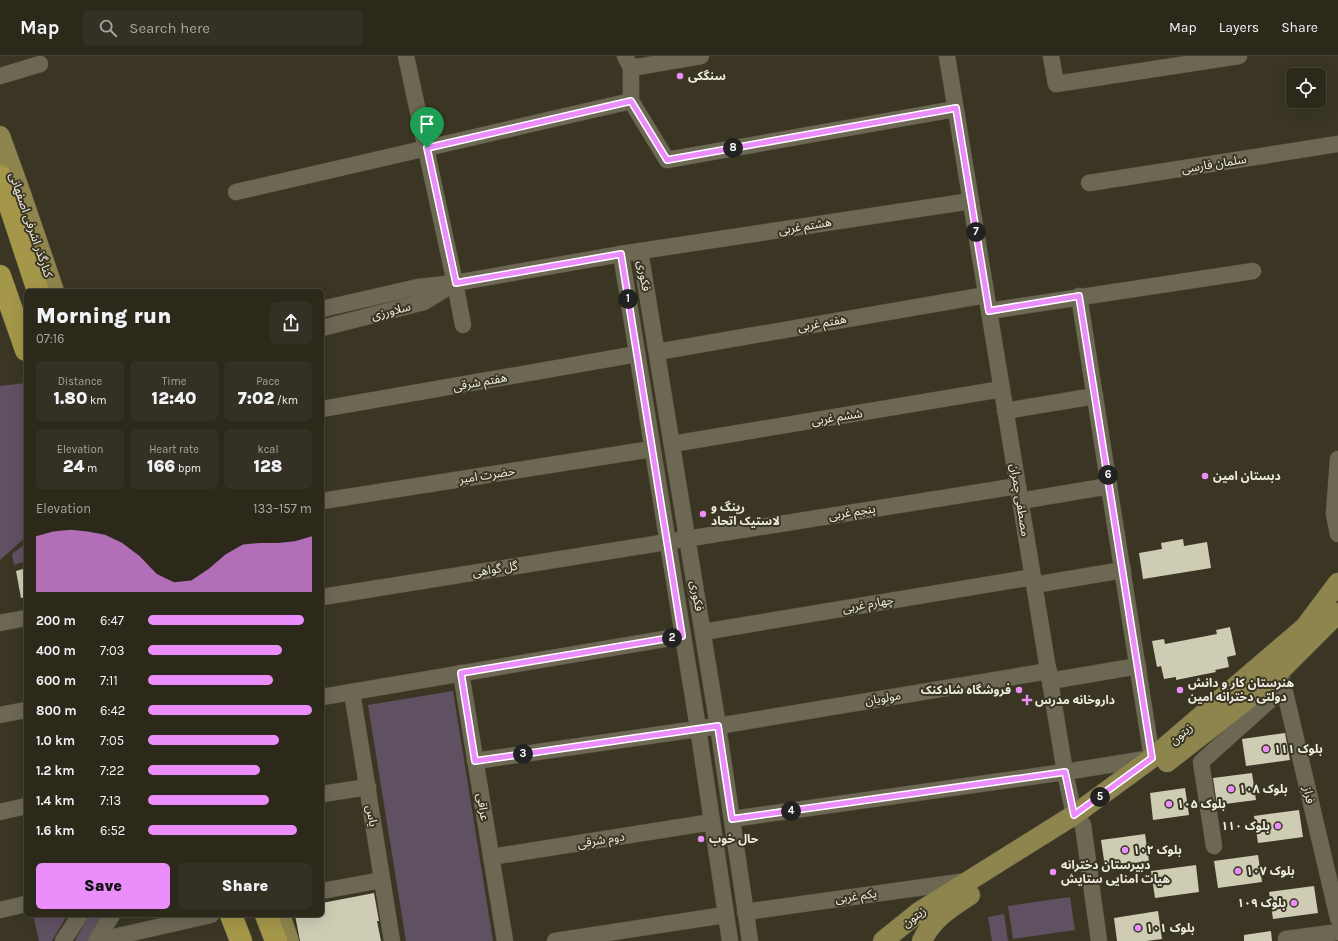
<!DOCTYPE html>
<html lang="en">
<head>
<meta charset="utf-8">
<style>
  :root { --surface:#2c281a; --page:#343023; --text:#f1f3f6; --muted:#a6a6a2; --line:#484439; --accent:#eb8dfb }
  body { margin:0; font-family:Karla,"Noto Sans Arabic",sans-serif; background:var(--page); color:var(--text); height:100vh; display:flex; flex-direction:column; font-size:15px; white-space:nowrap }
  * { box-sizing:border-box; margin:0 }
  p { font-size:13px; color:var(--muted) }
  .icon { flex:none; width:22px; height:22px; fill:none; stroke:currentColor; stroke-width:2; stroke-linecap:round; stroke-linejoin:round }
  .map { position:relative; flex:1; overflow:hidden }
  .sheet { position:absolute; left:24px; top:233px; width:300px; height:628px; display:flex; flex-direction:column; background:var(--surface); border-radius:6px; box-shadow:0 4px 16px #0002,0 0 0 1px var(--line) }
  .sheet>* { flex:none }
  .buttons { position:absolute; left:1286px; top:12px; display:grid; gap:8px }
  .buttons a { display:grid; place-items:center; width:40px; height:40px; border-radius:6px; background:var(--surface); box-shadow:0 4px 16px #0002,0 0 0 1px var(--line); font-size:20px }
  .pin { position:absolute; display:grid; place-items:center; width:34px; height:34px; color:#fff; margin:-41px -17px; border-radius:50% 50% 50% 0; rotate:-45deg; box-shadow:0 0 4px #0007 }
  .pin .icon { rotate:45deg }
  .km { position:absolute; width:20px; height:20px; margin:-10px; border-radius:50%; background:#222; color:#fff; font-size:11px; line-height:20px; text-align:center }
  .round { display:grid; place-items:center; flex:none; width:42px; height:42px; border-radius:6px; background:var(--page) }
  .overview { display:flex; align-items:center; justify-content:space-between; height:68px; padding:0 12px }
  h1 { font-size:22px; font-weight:800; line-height:30px }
  .figures { display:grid; grid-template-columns:repeat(3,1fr); gap:6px; height:68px; padding:4px 12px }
  .figures div { display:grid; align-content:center; border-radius:6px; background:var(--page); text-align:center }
  .figures b { font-size:17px; font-weight:800 }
  .figures small { font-size:11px; font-weight:400 }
  .figures p { font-size:11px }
  .chart { height:112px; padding:8px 12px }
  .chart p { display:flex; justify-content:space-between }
  .chart svg { width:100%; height:72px; margin-top:4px; fill:var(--accent); opacity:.7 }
  .cta { display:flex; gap:8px; margin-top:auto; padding:8px 12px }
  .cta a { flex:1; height:46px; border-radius:6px; background:var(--accent); color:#111; font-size:16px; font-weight:800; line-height:46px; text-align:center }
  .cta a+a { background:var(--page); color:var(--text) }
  ul { padding:0 12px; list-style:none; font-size:13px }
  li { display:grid; grid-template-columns:64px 48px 1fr; align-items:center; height:30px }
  li i { height:10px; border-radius:5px; background:var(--accent) }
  header { display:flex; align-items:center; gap:24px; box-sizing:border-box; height:56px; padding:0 20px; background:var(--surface); border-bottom:1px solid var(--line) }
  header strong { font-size:19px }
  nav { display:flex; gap:22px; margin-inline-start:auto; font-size:14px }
  .search { width:280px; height:36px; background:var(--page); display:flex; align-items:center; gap:10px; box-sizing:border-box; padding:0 14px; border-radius:6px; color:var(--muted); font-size:15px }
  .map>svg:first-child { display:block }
</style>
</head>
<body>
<header>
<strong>Map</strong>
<div class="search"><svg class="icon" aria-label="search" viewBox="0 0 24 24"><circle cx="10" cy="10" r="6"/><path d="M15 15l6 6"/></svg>Search here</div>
<nav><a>Map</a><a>Layers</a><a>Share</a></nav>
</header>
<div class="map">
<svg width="1338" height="885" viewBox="0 0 1338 885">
  <rect width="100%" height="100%" fill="#3a3623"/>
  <g fill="#605162">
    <path d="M26,327v154l-26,23v-174z"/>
    <path d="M26,487v18l-12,4 -2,-11z"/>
    <path d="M453,635l40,250h-87l-38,-236z"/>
    <path d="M1070,841l5,33 -62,9 -5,-33z"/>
    <path d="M1004,858l4,27h-16l-4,-24z"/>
    <path d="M33,859h34l-15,26h-13z"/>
    <path d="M89,859h14l-13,26h-15z"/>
  </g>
  <g fill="#cfccb4">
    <path d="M1183,483l1,7 23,-4 4,26 -68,11 -4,-26 23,-4 -1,-6z"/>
    <path d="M26,512v29l-5,1 -5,-27z"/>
    <path d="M1230,571l6,28 -9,2 2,10 -14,3 1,2 -40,8v-3l-12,2 -3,-13 -4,1 -5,-26 12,-2 1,5 52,-10 -1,-4z"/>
    <path d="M1285,677l5,27 -44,6 -4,-27z"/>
    <path d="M1252,717l4,27 -39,5 -4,-27z"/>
    <path d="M1185,732l4,27 -36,5 -3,-27z"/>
    <path d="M1299,754l4,27 -45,6 -4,-27z"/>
    <path d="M1145,778l4,27 -44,6 -4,-27z"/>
    <path d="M1258,799l4,27 -44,6 -4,-27z"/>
    <path d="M1196,809l3,27 -44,6 -4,-27z"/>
    <path d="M1314,830l4,27 -45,6 -4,-27z"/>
    <path d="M374,837l5,28h-2l4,20h-81l-5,-26h27v-12z"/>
    <path d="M1158,855l4,28 -16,2h-29l-3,-23z"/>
    <path d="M1271,875l1,10h-28v-6z"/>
  </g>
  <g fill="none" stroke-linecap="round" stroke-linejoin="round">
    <g stroke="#575443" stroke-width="17">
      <g id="minor">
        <path d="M406,0l49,227 8,42"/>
        <path d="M625,0l6,12v33l36,59 288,-51"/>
        <path d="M947,0l118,716 9,43 9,10 16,116"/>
        <path d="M1051,0l5,28 183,-28"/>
        <path d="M631,12l70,-12"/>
        <path d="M0,20l40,-12"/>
        <path d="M1089,127l249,-39"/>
        <path d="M236,136l395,-91"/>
        <path d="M640,195l78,475 32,215"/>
        <path d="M621,198l77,474 32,213"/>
        <path d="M322,253l96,-22 37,-4 166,-29 350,-53"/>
        <path d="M989,255l264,-40"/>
        <path d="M322,272l102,-26 28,-17"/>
        <path d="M657,296l329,-57"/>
        <path d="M322,353l315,-55"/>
        <path d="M1005,355l90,-15"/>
        <path d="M672,388l330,-55"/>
        <path d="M1338,403l-4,55 4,20"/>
        <path d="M322,445l330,-52"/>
        <path d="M1020,445l89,-15"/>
        <path d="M1034,529l89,-15"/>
        <path d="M322,541l696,-111"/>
        <path d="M0,567l26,-5"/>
        <path d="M703,576l330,-55"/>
        <path d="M1280,615l58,247"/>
        <path d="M461,617l44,268"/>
        <path d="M1050,625l88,-15"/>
        <path d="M352,636l40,249"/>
        <path d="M322,641l360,-61"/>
        <path d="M0,659l26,-5"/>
        <path d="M475,705l243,-35 331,-55"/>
        <path d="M322,738l46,-7"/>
        <path d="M0,756l26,-6"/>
        <path d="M732,763l333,-47 87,-14 -73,-462"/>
        <path d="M1214,790l-13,-84 68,-61 11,-30"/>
        <path d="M491,801l221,-35"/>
        <path d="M322,835l60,-11"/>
        <path d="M0,854l26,-6"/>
        <path d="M745,856l222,-31"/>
        <path d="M1286,883l52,-7"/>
        <path d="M63,885l17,-26"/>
        <path d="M96,885l115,-26"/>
        <path d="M96,885l16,-26"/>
        <path d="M555,885l170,-26"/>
      </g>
    </g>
    <g stroke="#575443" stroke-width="21">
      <g id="major">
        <path d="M0,80l20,55 34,100"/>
        <path d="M1167,706l82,-64 31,-27 58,-58"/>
        <path d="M280,859l9,26"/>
        <path d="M883,885l36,-29 155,-97 78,-57 153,-131 33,-44"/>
        <path d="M922,885c9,-21 29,-34 48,-46"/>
      </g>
    </g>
    <g stroke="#575443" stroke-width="23">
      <g id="highway">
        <path d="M0,120l38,115"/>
        <path d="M0,220l26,74"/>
        <path d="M231,859l10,26"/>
        <path d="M266,859l10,26"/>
      </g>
    </g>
    <use href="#minor" stroke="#6c6854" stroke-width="16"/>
    <use href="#major" stroke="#8e844d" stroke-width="20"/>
    <use href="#highway" stroke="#a59749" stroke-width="22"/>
  </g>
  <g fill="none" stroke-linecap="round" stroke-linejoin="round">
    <g stroke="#fff" stroke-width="8">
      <path id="route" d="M631,45l36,59 289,-52 33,203 90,-15 73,462 -78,57 -9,-43 -333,47 -14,-93 -243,35 -14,-88 221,-37 -61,-382 -165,29 -29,-135z"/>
    </g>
    <use href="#route" stroke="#eb8dfb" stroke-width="5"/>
  </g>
  <g fill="#eb8dfb" stroke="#3a3623" stroke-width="1.5">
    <circle cx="680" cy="20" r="4"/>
    <circle cx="1205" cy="420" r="4"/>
    <circle cx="703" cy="458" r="4"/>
    <circle cx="1019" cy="634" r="4"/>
    <circle cx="1180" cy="634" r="4"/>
    <path d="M1025 638h4v4h4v4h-4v4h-4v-4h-4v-4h4z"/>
    <circle cx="1266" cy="693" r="4"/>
    <circle cx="1231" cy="733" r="4"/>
    <circle cx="1169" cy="748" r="4"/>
    <circle cx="1278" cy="770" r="4"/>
    <circle cx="701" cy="783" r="4"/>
    <circle cx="1125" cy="794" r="4"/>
    <circle cx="1238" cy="815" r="4"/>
    <circle cx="1053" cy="816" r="4"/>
    <circle cx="1294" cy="847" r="4"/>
    <circle cx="1138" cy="872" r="4"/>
  </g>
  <g text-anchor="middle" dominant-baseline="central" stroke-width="4" stroke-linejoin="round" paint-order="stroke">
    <g font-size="12" font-weight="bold" fill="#efede1" stroke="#3a3623" text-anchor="start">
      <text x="688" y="20">سنگکی</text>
      <text x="1213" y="420">دبستان امین</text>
      <text x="711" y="451">رینگ و<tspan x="711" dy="14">لاستیک اتحاد</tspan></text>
      <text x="1188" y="627">هنرستان کار و دانش<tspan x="1188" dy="14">دولتی دخترانه امین</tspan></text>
      <text x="1011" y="634" text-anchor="end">فروشگاه شادکنک</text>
      <text x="1035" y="644">داروخانه مدرس</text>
      <text x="1274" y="693">بلوک ۱۱۱</text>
      <text x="1239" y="733">بلوک ۱۰۸</text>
      <text x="1177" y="748">بلوک ۱۰۵</text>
      <text x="1270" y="770" text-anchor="end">بلوک ۱۱۰</text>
      <text x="709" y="783">حال خوب</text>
      <text x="1133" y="794">بلوک ۱۰۲</text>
      <text x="1061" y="809">دبیرستان دخترانه<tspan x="1061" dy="14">هیات امنایی ستایش</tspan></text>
      <text x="1246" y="815">بلوک ۱۰۷</text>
      <text x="1286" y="847" text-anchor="end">بلوک ۱۰۹</text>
      <text x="1146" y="872">بلوک ۱۰۱</text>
    </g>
    <g font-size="12" fill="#efede1" stroke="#3a3623">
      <text transform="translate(1214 108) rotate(-9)">سلمان فارسی</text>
      <text transform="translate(31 169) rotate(71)">کنارگذر اشرفی اصفهانی</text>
      <text transform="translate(805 170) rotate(-9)">هشتم غربی</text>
      <text transform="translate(644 220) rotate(80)">فکوری</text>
      <text transform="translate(391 255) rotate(-14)">سلاورزی</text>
      <text transform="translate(822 267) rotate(-10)">هفتم غربی</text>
      <text transform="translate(480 326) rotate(-10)">هفتم شرقی</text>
      <text transform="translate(837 361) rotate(-9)">ششم غربی</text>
      <text transform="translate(487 419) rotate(-9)">حضرت امیر</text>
      <text transform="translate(1020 444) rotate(81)">مصطفی چمران</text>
      <text transform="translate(852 456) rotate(-9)">پنجم غربی</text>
      <text transform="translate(495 513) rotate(-9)">گل گواهی</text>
      <text transform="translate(697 540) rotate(80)">فکوری</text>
      <text transform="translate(868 548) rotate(-10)">چهارم غربی</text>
      <text transform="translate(883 642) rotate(-9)">مولویان</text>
      <text transform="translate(1181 678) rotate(-41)">زیتون</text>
      <text transform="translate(1309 739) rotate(77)">فراز</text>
      <text transform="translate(483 751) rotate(81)">عراقی</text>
      <text transform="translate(372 760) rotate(81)">یاس</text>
      <text transform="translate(601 784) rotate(-9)">دوم شرقی</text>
      <text transform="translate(856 840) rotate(-8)">یکم غربی</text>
      <text transform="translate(914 861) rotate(-37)">زیتون</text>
    </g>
  </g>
</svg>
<div class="buttons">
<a><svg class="icon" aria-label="locate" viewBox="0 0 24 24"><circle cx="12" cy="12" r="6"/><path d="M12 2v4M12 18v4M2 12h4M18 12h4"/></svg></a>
</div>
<div class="pin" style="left:427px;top:92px;background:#1e9e55"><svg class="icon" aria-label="arrive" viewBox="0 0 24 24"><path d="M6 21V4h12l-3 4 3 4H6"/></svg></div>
<b class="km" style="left:628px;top:243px">1</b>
<b class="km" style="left:672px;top:582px">2</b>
<b class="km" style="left:523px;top:698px">3</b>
<b class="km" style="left:791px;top:755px">4</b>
<b class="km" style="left:1100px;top:741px">5</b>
<b class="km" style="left:1108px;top:419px">6</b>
<b class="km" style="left:976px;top:176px">7</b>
<b class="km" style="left:733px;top:92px">8</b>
<section class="sheet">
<div class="overview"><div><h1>Morning run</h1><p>07:16</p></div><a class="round"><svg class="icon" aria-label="share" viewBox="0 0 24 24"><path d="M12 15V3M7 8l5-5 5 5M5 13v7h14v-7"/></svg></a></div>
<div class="figures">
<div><p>Distance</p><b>1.80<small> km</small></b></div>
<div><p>Time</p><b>12:40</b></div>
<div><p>Pace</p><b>7:02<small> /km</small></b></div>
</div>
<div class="figures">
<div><p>Elevation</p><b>24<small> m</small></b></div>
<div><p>Heart rate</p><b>166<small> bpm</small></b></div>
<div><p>kcal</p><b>128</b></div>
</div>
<div class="chart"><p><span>Elevation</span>133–157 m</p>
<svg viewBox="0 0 160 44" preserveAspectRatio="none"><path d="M0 44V10L10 7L20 6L30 7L40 9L50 14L60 22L70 33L80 38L90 37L100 30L110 21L120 15L130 14L140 14L150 13L160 10V44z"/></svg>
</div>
<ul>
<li><b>200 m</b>6:47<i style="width:95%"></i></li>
<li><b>400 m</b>7:03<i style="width:82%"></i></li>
<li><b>600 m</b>7:11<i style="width:76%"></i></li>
<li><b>800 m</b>6:42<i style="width:100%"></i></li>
<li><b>1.0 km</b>7:05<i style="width:80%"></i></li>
<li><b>1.2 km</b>7:22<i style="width:68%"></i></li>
<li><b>1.4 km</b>7:13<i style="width:74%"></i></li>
<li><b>1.6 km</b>6:52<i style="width:91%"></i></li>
</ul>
<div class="cta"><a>Save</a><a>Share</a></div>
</section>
</div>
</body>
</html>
